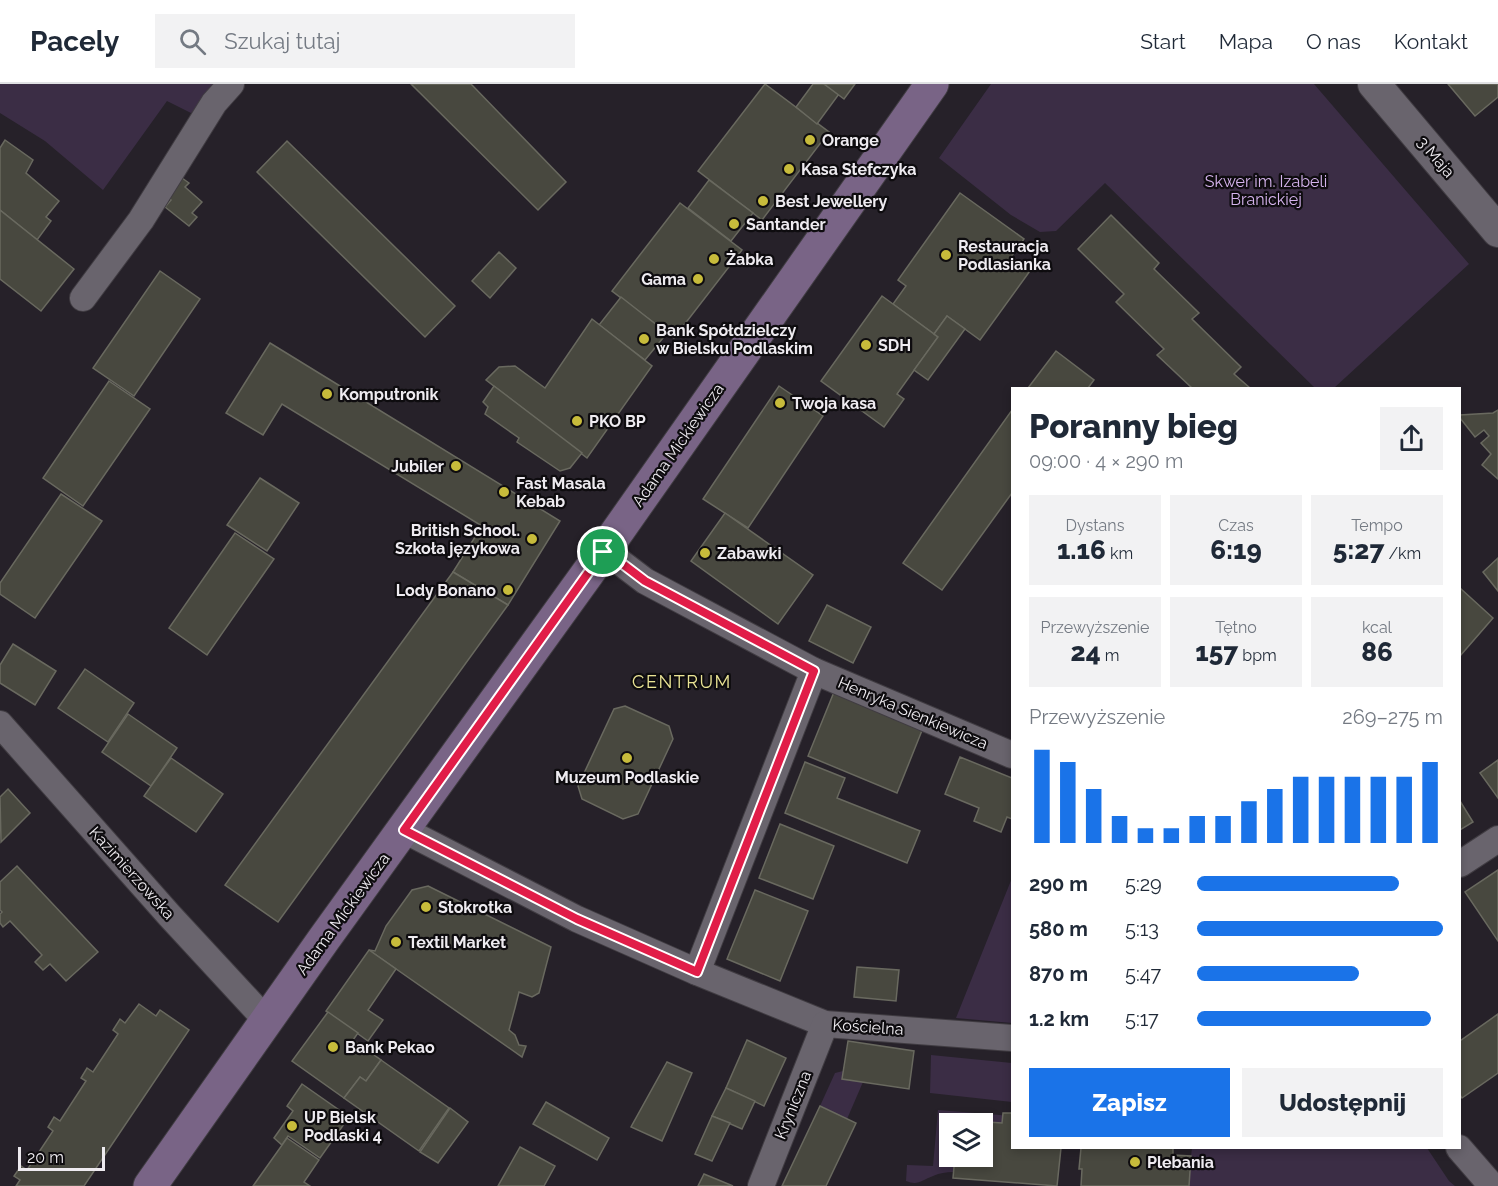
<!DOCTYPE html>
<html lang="pl">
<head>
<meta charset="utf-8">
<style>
  :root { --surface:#fff; --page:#f2f2f3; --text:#1f2937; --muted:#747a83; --line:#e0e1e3; --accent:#1a73e8 }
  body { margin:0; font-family:Raleway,sans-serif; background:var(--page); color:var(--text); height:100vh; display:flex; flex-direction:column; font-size:22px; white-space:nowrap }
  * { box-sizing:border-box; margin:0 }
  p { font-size:20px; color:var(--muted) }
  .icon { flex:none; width:33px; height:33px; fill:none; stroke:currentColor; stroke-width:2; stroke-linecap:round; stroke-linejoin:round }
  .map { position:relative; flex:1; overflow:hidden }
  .details { position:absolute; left:1011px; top:303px; width:450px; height:762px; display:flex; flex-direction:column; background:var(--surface); border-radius:0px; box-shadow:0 3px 9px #0003 }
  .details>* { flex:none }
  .fabs { position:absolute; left:939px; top:1029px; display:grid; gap:12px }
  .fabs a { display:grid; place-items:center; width:54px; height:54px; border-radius:0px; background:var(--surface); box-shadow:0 3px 9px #0003; font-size:30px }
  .scale { position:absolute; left:18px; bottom:15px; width:87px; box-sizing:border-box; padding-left:6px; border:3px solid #eeebf0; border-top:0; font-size:16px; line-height:21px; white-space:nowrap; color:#eeebf0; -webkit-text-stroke:4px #0e0c0f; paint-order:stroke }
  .pin { position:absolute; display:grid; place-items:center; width:51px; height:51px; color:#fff; margin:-26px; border:3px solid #fff; border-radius:50%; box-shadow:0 2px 6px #0007 }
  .round { display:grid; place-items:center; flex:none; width:63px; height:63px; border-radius:0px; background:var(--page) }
  .headline { display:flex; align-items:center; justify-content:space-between; height:102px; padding:0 18px }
  h1 { font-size:33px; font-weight:800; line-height:45px }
  .figures { display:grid; grid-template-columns:repeat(3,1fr); gap:9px; height:102px; padding:6px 18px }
  .figures div { display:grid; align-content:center; border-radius:0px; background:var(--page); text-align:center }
  .figures b { font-size:26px; font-weight:800 }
  .figures small { font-size:16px; font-weight:400 }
  .figures p { font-size:16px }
  .chart { height:168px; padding:12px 18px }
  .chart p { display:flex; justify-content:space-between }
  .chart svg { width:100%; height:108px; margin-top:6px; stroke:var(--accent); stroke-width:6 }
  .button { display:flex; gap:12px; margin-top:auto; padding:12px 18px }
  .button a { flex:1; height:69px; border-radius:0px; background:var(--accent); color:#fff; font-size:24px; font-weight:800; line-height:69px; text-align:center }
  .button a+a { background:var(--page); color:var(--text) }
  ul { padding:0 18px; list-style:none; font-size:20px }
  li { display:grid; grid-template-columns:96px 72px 1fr; align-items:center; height:45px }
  li i { height:15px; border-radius:8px; background:var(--accent) }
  header { display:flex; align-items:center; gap:36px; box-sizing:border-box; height:84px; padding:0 30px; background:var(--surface); border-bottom:2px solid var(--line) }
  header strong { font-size:28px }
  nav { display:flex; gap:33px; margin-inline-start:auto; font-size:21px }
  .search { width:420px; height:54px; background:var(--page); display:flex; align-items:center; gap:15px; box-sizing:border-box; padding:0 21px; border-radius:0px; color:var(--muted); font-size:22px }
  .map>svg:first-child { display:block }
</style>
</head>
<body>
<header>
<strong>Pacely</strong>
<div class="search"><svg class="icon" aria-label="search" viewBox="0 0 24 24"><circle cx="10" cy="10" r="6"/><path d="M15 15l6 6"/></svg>Szukaj tutaj</div>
<nav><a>Start</a><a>Mapa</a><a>O nas</a><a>Kontakt</a></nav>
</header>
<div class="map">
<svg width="1498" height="1102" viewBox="0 0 1498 1102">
  <rect width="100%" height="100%" fill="#262129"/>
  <g fill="#3b2d45" fill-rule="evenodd">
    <path d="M0,0h215l-15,21 -9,8 -24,-12 -64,89 -58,-49 -45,-28z"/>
    <path d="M991,0h323l155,180 -135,124h-19l-210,-205 -49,48 -16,1 -29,-17 -72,-57z"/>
    <path d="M1012,794v145l-56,-5z"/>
    <path d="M931,971l81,8v39l-82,-9z"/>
    <path d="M843,987l20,11 -16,37 -27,-13 15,-33z"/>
    <path d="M938,1026l74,6v28l-59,28c-7,0 -13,1 -20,4 -11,4 -15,10 -27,5l1,-16 26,1zM950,1040h32v32h-32z"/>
    <path d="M1099,1064h74v7l18,1 1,-8h235l22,33 6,5h-311z"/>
  </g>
  <g fill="#48483f" stroke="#69695f" stroke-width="1.5">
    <path d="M411,0h60l95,98 -28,28z"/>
    <path d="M765,0l64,48 -67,88 -64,-49z"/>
    <path d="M813,0h11l15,10 -22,30 -21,-17z"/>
    <path d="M824,0h31l-11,15z"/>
    <path d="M1448,0h50v13l-23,19z"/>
    <path d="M5,56l28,20 -7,13 33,28 -13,16 5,4 -14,19 -37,-30v-62z"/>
    <path d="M287,57l168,165 -30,31 -168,-165z"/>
    <path d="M182,94l7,5 -4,4 17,15 -10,11 5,4 -8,9 -24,-19 6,-7 -4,-4z"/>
    <path d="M709,96l44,33 -22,28 -43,-33z"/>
    <path d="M960,109l64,46 -13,18 19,14 -50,69 -33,-24 -13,18 -41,-30 13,-18 -8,-6z"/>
    <path d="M680,119l62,47 -68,88 -62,-47z"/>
    <path d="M0,126l74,59 -33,42 -41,-32z"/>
    <path d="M1111,131l48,48 -5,6 45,44 -7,6 49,48 -7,7 16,14h-58l-35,-33 7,-6 -48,-47 8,-8 -46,-45z"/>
    <path d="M499,168l17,16 -26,30 -18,-17z"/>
    <path d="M160,187l40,28 -66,97 -41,-28z"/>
    <path d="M882,212l56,41 -41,57 7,5 -20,28 -63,-46z"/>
    <path d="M621,213l46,36 -22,27 -46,-35z"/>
    <path d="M947,232l18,13 -37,51 -14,-10 24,-33 -4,-3z"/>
    <path d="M592,235l60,47 -65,92 -101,-78 13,-13 16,-1 30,22z"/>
    <path d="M270,259l290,178 -52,84 -55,-33 29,-46 -200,-122 -19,31 -37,-22z"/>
    <path d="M1056,267l38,29 -6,8h-60z"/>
    <path d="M109,297l41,28 -67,97 -40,-28z"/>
    <path d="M494,302l88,67 -12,15 -10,3 -43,-29 2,-4 -34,-24 3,-7 -5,-5z"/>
    <path d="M779,302l44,30 -75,112 -45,-29z"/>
    <path d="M1012,326v83l-70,97 -39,-27z"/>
    <path d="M1498,326v69l-16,-14 9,-11 -10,-11 8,-7 -5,-6 -9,7 -15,-19v-3l33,-2z"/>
    <path d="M260,394l39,25 -32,48 -40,-26z"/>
    <path d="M61,410l41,27 -67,97 -35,-24v-11z"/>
    <path d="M725,429l88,62 -35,49 -87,-63z"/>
    <path d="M235,449l39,26 -67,96 -38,-27z"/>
    <path d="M1498,474v33l-15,-19z"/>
    <path d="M453,488l55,33 -230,317 -53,-37z"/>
    <path d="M1460,504l33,30 -33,38z"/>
    <path d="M827,521l44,22 -18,36 -44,-22z"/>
    <path d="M13,560l43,27 -21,34 -35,-22v-18z"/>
    <path d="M85,585l49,34 -26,39 -50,-34z"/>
    <path d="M834,608l89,36 -26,65 -89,-37z"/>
    <path d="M625,622l44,20 4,13 -35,75 -15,5 -41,-20 -4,-13 36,-77z"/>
    <path d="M128,630l49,34 -26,38 -49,-34z"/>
    <path d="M960,673l52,21v41l-5,-2 -6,15 -27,-11 5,-13 -34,-14z"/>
    <path d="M171,674l52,36 -27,38 -52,-36z"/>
    <path d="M1498,676v38l-18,-25z"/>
    <path d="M805,678l40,16 -8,20 83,33 -13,32 -122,-50z"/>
    <path d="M8,705l22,24 -29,29 -1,-45z"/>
    <path d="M1460,717l13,21 -13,8z"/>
    <path d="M780,740l54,22 -21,53 -54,-21z"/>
    <path d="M17,782l81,86 -32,29 -16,-17 -7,6 -8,-8 7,-7 -32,-34 -7,6 -3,-4v-9l2,-2 -2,-2v-28z"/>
    <path d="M1498,786v71l-33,-49z"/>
    <path d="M428,802l123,61 -12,46 -7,4 -13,-5 -4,16 -6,22 6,5 4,10 7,1 -4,11 -153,-107 6,1 11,-25 26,-36z"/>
    <path d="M755,806l53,21 -28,70 -53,-22z"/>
    <path d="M369,866l27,19 -28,41 15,10 -15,21 -42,-30z"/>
    <path d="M857,883l42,3 -3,31 -42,-4z"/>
    <path d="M139,920l17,12 4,-6 29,20 -105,156h-68l4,-6 -6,-4 7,-10 6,4 26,-39 -5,-4 6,-10 6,4 26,-40 -5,-3 6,-10 6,4 25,-38 -5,-4 7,-11 5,4z"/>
    <path d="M328,928l30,21 -5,7 28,20 -15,21 -6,-4 -16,21 -52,-37z"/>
    <path d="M1498,930v59l-36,25 -2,-3v-54z"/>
    <path d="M747,956l39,18 -22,48 -38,-18z"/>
    <path d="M848,957l66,10 -5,38 -67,-10z"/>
    <path d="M381,976l68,48 -30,43 -75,-53 16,-21 6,4z"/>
    <path d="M667,978l25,11 -30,68 -31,-14z"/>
    <path d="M302,1000l47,33 -29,41 -32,-22 -6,9 -8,-7 19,-27 -6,-5z"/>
    <path d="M726,1004l29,13 -13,28 -30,-13z"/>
    <path d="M546,1018l63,36 -12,22 -64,-36z"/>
    <path d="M820,1022l36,17 -30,63h-44z"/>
    <path d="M450,1024l18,14 -30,41 -18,-11z"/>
    <path d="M1003,1029h9v35h49l-4,38 -104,-8 2,-22h27v-32h-24v-4l44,3z"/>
    <path d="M712,1032l18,7 -18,38 -17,-7z"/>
    <path d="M287,1054l32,22 -15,22 6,4h-57z"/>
    <path d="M520,1063l35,19 -11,20h-46z"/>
    <path d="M1081,1064h92v7l18,1 -2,30h-108l1,-17h-3z"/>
    <path d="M704,1090l29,12h-35z"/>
  </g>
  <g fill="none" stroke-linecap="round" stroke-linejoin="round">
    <g stroke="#403c42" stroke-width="28">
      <g id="minor">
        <path d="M83,214l58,-78 73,-117 17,-19"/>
        <path d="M603,468l17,10 25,19 169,90 -117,301"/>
        <path d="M814,587l198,84"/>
        <path d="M0,640l169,191 98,106"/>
        <path d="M404,746l173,89 120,53 128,52 187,14"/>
        <path d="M1460,780l38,-25"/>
        <path d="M1459,1064l33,38"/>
        <path d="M761,1102l64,-162"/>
      </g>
    </g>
    <g stroke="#403c42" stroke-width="34">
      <path id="tertiary" d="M1374,0l124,147"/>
    </g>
    <g stroke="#403c42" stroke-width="35">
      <path id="secondary" d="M150,1102l174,-247 279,-387 329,-468"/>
    </g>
    <use href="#minor" stroke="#69646d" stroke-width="26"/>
    <use href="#tertiary" stroke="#69646d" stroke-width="32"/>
    <use href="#secondary" stroke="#796486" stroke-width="33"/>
  </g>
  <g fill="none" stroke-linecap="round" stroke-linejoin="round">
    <g stroke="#fff" stroke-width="12">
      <path id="route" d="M603,468l17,10 25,19 169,90 -117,301 -120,-53 -173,-89z"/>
    </g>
    <use href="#route" stroke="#e11d48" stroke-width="8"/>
  </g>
  <g fill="#c7bb3b" stroke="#0e0c0f" stroke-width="2">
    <circle cx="810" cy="56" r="6"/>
    <circle cx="789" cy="85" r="6"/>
    <circle cx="763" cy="117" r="6"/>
    <circle cx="734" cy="140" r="6"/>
    <circle cx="946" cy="171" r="6"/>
    <circle cx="714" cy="175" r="6"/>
    <circle cx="698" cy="195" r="6"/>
    <circle cx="644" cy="255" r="6"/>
    <circle cx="866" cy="261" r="6"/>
    <circle cx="327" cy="310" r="6"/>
    <circle cx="780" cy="319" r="6"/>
    <circle cx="577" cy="337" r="6"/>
    <circle cx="456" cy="382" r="6"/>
    <circle cx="504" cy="408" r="6"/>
    <circle cx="532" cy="455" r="6"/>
    <circle cx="705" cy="469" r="6"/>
    <circle cx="508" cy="506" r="6"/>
    <circle cx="627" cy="674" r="6"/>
    <circle cx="426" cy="823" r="6"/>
    <circle cx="396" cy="858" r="6"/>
    <circle cx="333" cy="963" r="6"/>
    <circle cx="292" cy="1042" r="6"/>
    <circle cx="1135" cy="1078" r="6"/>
  </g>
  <g text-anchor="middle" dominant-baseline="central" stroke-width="4.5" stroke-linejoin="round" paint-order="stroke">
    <g font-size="16" font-weight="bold" fill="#eeebf0" stroke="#0e0c0f" text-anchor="start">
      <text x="822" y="56">Orange</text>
      <text x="801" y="85">Kasa Stefczyka</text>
      <text x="775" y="117">Best Jewellery</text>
      <text x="746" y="140">Santander</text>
      <text x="958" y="162">Restauracja<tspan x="958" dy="18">Podlasianka</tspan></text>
      <text x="726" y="175">Żabka</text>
      <text x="686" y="195" text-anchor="end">Gama</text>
      <text x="656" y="246">Bank Spółdzielczy<tspan x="656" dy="18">w Bielsku Podlaskim</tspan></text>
      <text x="878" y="261">SDH</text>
      <text x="339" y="310">Komputronik</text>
      <text x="792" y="319">Twoja kasa</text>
      <text x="589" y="337">PKO BP</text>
      <text x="444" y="382" text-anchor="end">Jubiler</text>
      <text x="516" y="399">Fast Masala<tspan x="516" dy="18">Kebab</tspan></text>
      <text x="520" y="446" text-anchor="end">British School.<tspan x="520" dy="18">Szkoła językowa</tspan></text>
      <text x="717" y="469">Zabawki</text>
      <text x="496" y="506" text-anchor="end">Lody Bonano</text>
      <text x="627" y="693" text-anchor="middle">Muzeum Podlaskie</text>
      <text x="438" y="823">Stokrotka</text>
      <text x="408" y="858">Textil Market</text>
      <text x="345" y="963">Bank Pekao</text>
      <text x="304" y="1033">UP Bielsk<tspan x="304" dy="18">Podlaski 4</tspan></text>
      <text x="1147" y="1078">Plebania</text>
    </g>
    <g font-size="16" fill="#eeebf0" stroke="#0e0c0f">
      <text transform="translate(1436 73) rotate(50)">3 Maja</text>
      <text transform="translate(678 361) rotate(-55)">Adama Mickiewicza</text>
      <text transform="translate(913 629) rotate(23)">Henryka Sienkiewicza</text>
      <text transform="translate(132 789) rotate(48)">Kazimierzowska</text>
      <text transform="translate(343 830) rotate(-54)">Adama Mickiewicza</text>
      <text transform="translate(868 943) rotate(4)">Kościelna</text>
      <text transform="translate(793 1021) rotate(-68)">Kryniczna</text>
    </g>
    <g font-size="16" fill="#d6b4ee" stroke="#0e0c0f">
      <text x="1266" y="97">Skwer im. Izabeli<tspan x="1266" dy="18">Branickiej</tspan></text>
    </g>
    <g font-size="18" letter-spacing="1.5" fill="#ebe495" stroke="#0e0c0f">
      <text x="682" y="597">CENTRUM</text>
    </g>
  </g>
</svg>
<div class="fabs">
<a><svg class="icon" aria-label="layers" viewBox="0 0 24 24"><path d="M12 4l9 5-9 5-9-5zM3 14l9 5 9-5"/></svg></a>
</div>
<div class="scale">20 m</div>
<div class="pin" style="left:603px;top:468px;background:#1e9e55"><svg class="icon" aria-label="arrive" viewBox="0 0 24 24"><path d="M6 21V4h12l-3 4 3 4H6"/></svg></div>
<section class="details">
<div class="headline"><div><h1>Poranny bieg</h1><p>09:00 · 4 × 290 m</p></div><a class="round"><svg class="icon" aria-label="share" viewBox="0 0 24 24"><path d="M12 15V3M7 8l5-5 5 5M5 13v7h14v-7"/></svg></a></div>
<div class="figures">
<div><p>Dystans</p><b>1.16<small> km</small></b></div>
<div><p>Czas</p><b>6:19</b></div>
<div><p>Tempo</p><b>5:27<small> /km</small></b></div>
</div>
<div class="figures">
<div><p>Przewyższenie</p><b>24<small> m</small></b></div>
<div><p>Tętno</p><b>157<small> bpm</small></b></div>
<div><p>kcal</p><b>86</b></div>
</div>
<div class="chart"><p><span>Przewyższenie</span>269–275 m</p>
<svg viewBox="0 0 160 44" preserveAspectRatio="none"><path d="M5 44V6M15 44V11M25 44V22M35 44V33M45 44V38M55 44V38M65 44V33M75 44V33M85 44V27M95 44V22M105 44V17M115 44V17M125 44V17M135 44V17M145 44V17M155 44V11"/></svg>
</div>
<ul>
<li><b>290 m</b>5:29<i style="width:82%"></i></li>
<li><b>580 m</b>5:13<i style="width:100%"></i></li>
<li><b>870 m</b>5:47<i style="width:66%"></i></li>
<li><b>1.2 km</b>5:17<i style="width:95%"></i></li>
</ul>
<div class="button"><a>Zapisz</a><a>Udostępnij</a></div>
</section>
</div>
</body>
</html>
